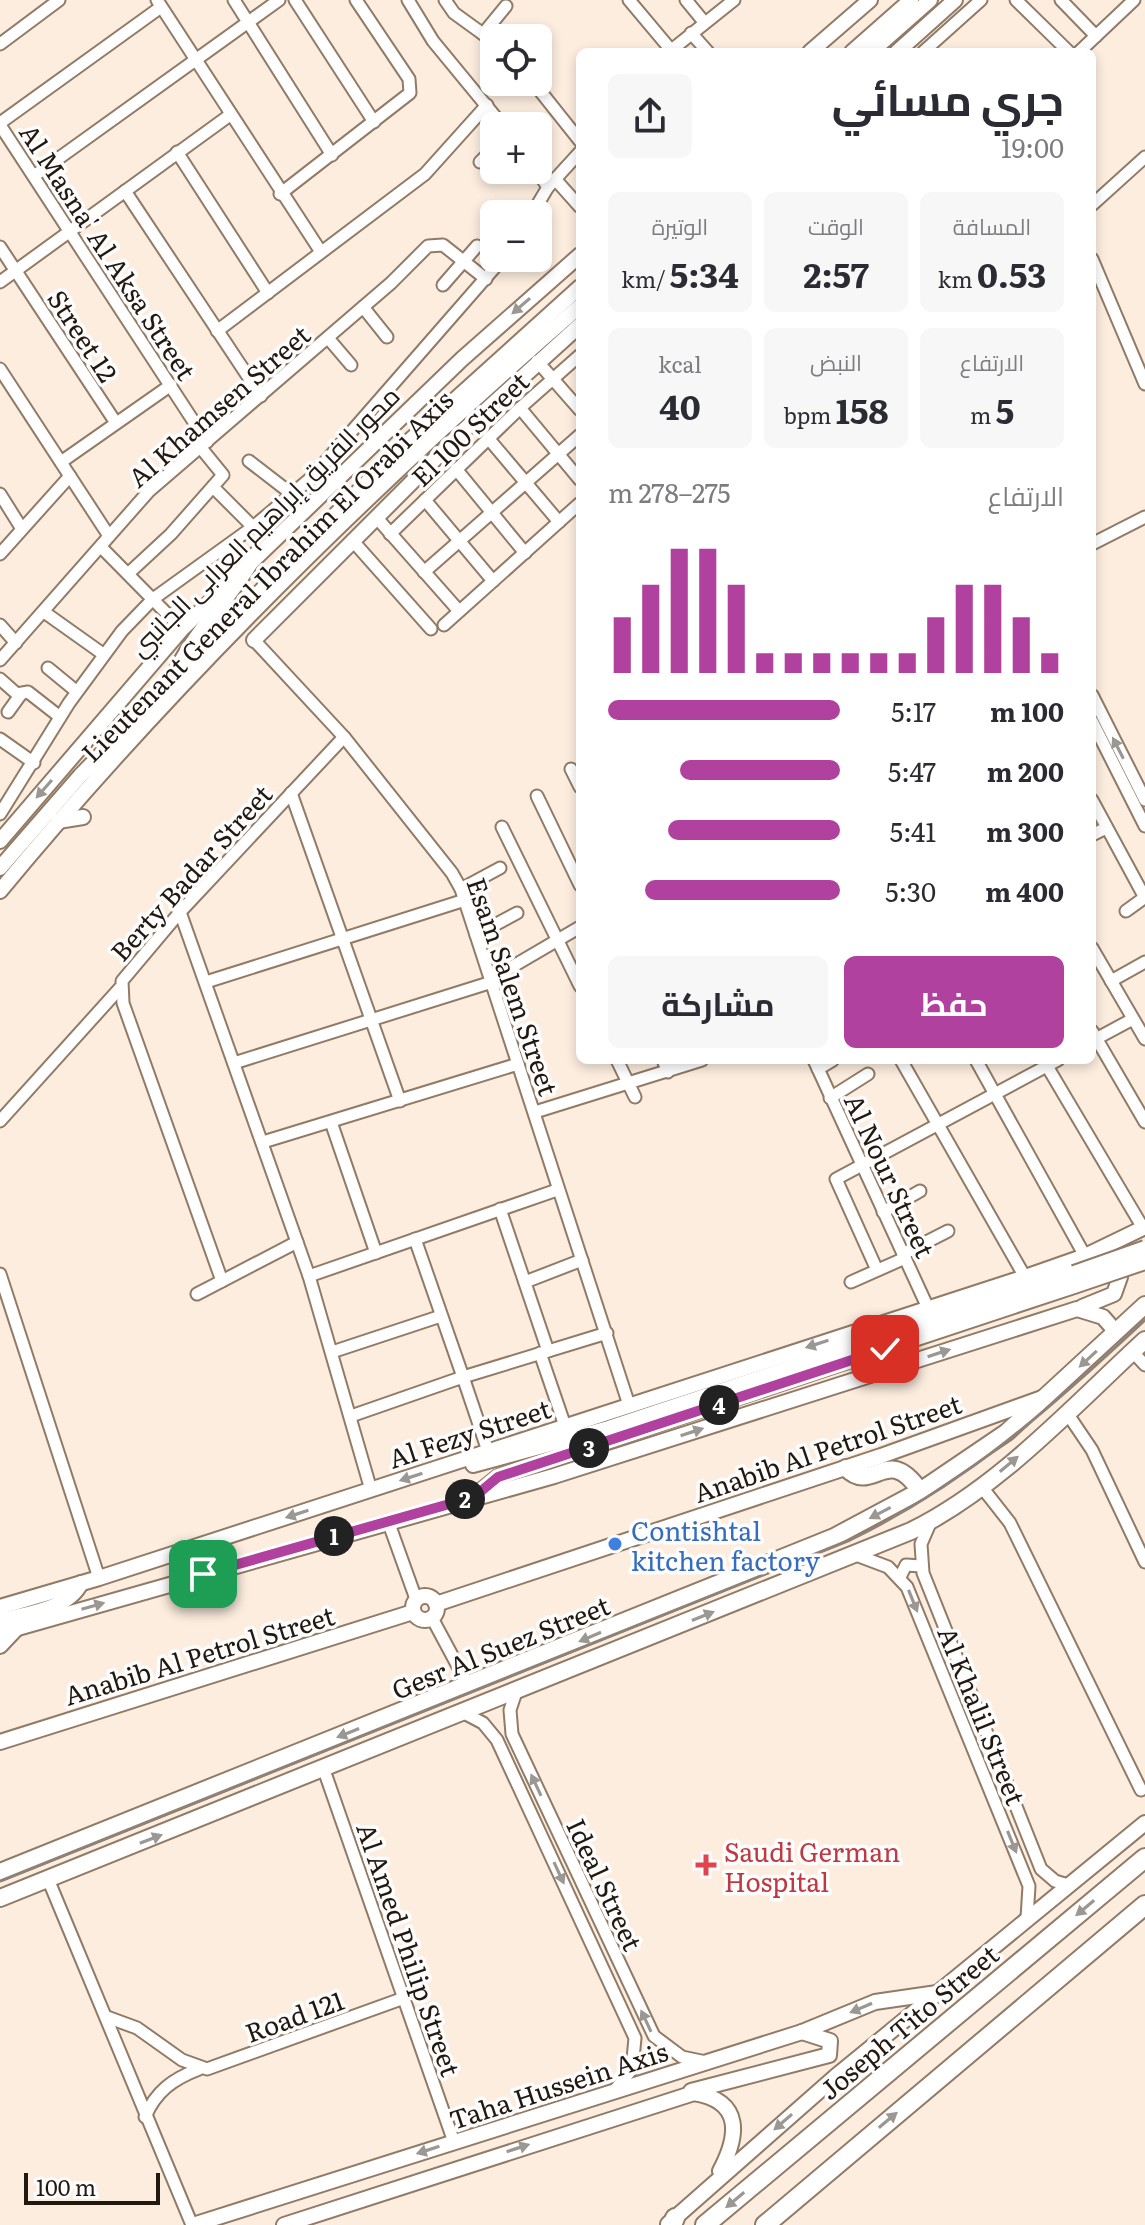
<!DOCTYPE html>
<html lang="ar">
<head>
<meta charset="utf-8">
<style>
  :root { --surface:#fff; --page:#f7f7f7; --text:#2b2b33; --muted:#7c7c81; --accent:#b1419e }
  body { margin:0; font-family:Literata,Cairo,serif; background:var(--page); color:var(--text); direction:rtl; height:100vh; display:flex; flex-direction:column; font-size:30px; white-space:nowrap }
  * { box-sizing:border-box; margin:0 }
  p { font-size:26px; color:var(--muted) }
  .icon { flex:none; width:44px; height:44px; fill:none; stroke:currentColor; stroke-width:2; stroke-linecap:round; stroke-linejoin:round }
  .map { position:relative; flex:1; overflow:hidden; direction:ltr }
  .sheet { position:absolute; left:576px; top:48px; width:520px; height:1016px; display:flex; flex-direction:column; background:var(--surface); border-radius:12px; box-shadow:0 4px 12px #0003; direction:rtl }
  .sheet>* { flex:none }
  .controls { position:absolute; left:480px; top:24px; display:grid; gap:16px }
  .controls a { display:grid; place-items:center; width:72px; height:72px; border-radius:12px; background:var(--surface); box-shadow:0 4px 12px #0003; font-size:40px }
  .scale { position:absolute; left:24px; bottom:20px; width:136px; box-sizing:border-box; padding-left:8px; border:4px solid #211810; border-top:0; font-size:22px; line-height:28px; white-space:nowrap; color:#211810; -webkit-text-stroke:6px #fdfdfd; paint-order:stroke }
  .pin { position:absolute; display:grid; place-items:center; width:68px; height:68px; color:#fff; margin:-34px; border-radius:16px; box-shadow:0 4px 12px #0006 }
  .km { position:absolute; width:40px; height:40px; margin:-20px; border-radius:50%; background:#222; color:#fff; font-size:22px; line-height:40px; text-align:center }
  .round { display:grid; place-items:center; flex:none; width:84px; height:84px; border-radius:12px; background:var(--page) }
  .summary { display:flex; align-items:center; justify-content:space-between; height:136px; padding:0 32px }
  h1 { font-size:44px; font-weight:700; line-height:60px }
  .figures { display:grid; grid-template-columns:repeat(3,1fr); gap:12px; height:136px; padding:8px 32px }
  .figures div { display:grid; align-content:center; border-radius:12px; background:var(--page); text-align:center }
  .figures b { font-size:34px; font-weight:700 }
  .figures small { font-size:22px; font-weight:400 }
  .figures p { font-size:22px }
  .chart { height:224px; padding:16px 32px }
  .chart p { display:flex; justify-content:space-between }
  .chart svg { width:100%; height:144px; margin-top:8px; stroke:var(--accent); stroke-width:6 }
  .action { display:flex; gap:16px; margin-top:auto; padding:16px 32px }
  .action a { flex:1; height:92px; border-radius:12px; background:var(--accent); color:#fff; font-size:32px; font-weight:700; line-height:92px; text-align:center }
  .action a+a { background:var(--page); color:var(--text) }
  ul { padding:0 32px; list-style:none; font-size:26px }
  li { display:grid; grid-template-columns:128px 96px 1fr; align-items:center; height:60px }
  li i { height:20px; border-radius:10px; background:var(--accent) }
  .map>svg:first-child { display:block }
</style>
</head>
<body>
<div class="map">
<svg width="1145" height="2225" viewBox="0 0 1145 2225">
  <rect width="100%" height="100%" fill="#fceddf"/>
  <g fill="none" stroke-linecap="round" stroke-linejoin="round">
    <g stroke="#917b66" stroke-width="15">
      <g id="minor">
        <path d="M157,0l164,252"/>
        <path d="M234,0l98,155"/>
        <path d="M295,0l79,122"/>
        <path d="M408,0l25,41 70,85"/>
        <path d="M445,0l9,13 40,29"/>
        <path d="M629,0l42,50"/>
        <path d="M686,0l18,22"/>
        <path d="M1016,0l53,52"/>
        <path d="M1061,0l35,36"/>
        <path d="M691,33l17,19"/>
        <path d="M483,34l23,-28"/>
        <path d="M0,44l59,-44"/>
        <path d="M669,52l65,-52"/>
        <path d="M923,52l58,-52"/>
        <path d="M1079,52l55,-52"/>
        <path d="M533,82l47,59"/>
        <path d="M0,123l161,-116"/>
        <path d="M0,125l207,317"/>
        <path d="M177,152l91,141"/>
        <path d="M480,162l14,-14"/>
        <path d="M536,170l12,17"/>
        <path d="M34,176l245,-176"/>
        <path d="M555,179l25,28"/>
        <path d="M125,191l136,205"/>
        <path d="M280,194l130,-101 -1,-14 -53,-79"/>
        <path d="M1092,205l53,-48"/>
        <path d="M532,214l16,-27 32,-35"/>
        <path d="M0,247l116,176"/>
        <path d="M1092,259l53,125"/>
        <path d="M0,282l230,-167"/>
        <path d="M443,285l34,-39"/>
        <path d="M363,307l24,30"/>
        <path d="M217,331l208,-157 62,-69"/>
        <path d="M328,338l23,27"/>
        <path d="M537,361l43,49"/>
        <path d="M0,369l109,167"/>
        <path d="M520,408l60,72"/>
        <path d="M488,438l71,84"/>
        <path d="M249,461l44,34"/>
        <path d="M61,462l110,-77"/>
        <path d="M456,469l69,84"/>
        <path d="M213,487l40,40"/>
        <path d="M0,494l22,35"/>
        <path d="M425,500l68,81"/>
        <path d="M376,517l83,94"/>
        <path d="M390,534l130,-126 60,-53"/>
        <path d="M352,540l79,89"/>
        <path d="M1092,544l53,-27"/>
        <path d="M101,547l81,82"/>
        <path d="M0,554l70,-78"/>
        <path d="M130,572l41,-38 52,-59 -22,-27"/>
        <path d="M424,572l156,-137"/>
        <path d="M44,612l59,42"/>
        <path d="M0,625l16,18"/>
        <path d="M444,625l136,-122"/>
        <path d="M254,640l90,97 108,136 9,16 168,516"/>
        <path d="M0,660l149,-169 242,-208 37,-37 15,-1 43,34"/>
        <path d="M48,668l28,23"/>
        <path d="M0,679l17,15 11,-2 32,25"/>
        <path d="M1092,695l53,105"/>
        <path d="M8,712l13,-18"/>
        <path d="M1092,721l53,105"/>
        <path d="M0,739l34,24"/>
        <path d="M571,769l9,18"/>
        <path d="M291,793l109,308"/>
        <path d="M537,796l43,89"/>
        <path d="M1092,800l53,98"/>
        <path d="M0,814l69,-111 53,-72 31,-32 100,-72 58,-49 192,-220"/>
        <path d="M502,827l78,159"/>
        <path d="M1092,835l14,-7"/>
        <path d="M461,889l39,-21"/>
        <path d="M1126,911l18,-13"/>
        <path d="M180,912l129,364 62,214"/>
        <path d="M476,935l41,-22"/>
        <path d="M1092,948l53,91"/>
        <path d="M491,979l89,-52"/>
        <path d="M1111,981l34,-19"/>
        <path d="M206,982l259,-82"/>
        <path d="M1092,1031l53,91"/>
        <path d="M1092,1041l41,-22"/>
        <path d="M617,1060l18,37"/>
        <path d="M663,1060l5,12"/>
        <path d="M814,1060l114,248"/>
        <path d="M901,1060l124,217"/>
        <path d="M976,1060l109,196"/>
        <path d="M1044,1061l99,167"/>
        <path d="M234,1063l258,-81"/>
        <path d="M818,1069l15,-9"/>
        <path d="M830,1098l38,-24"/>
        <path d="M535,1112l167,-52"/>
        <path d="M0,1121l120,-133"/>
        <path d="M331,1122l45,131"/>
        <path d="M263,1142l255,-78"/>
        <path d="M500,1209l48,142"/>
        <path d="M883,1212l37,-21"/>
        <path d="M415,1239l48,138 144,-44"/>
        <path d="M903,1254l45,-23"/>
        <path d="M877,1270l-41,-91 222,-119"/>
        <path d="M0,1274l99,304"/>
        <path d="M309,1276l248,-86"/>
        <path d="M222,1281l-99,-278 -1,-22 58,-69 164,-175"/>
        <path d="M525,1282l57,-22"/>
        <path d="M851,1282l54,-24"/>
        <path d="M197,1294l100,-52"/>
        <path d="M332,1352l109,-36"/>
        <path d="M1133,1352l12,13"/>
        <path d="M540,1353l25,73"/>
        <path d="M1067,1413l25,37 53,112"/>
        <path d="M351,1416l112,-39 25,74"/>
        <path d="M981,1486l29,37 131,267"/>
        <path d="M388,1521l28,78"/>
        <path d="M931,1521l-10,23 2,29 118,296 14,12 13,4"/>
        <path d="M856,1555l32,12 19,20 122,299 -2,32"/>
        <path d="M900,1577l6,-12 15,1"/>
        <path d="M432,1618l36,67"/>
        <path d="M516,1692l-6,18 2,24 142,302 28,21 24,5"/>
        <path d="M464,1713l19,10 14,17 138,298 -3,31 -18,22"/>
        <path d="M324,1770l130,372"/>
        <path d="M48,1879l144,346"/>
        <path d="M107,2017l30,11 45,32 25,9 197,-71"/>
        <path d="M145,2117c11,-26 28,-38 54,-48"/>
      </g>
    </g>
    <g stroke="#917b66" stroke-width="18">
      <g id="tertiary">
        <path d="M810,52l60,-52"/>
        <path d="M897,52l58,-52"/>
        <path d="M254,640l209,-209 117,-106"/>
        <path d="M0,841l182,-212 280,-270 118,-104"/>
        <circle cx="425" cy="1608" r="12"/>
        <path d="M436,1604l445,-148 161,-58"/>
        <path d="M0,1742l413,-130"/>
        <path d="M691,2091l138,-36 1,-14 -28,-9"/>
        <path d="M668,2224l167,-147 310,-254"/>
        <path d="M193,2225l609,-193 73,-30 62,-9"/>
        <path d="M284,2225l410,-132c50,8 44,44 26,78"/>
      </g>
    </g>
    <g stroke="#917b66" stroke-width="18">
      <g id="secondary">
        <path d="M852,52l59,-52"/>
        <path d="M871,52l59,-52"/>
        <path d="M177,669c21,-42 56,-73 79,-115"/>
        <path d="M58,821l25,-4"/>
        <path d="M0,868l80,-92 315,-322 185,-167"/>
        <path d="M0,891c172,-208 376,-408 580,-585"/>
        <path d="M1082,1307l32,-13 6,-17 -6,-16"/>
        <path d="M473,1465l136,-37 465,-155"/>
        <path d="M477,1494l21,-17 576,-191"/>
        <path d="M0,1607l99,-29 926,-301 60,-21 60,-29"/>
        <path d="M0,1621c26,-8 68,-11 81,-38"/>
        <path d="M0,1633l554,-157 523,-167 26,8 13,15"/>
        <path d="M0,1646l17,-18"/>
      </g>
    </g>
    <g stroke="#917b66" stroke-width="20">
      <g id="primary">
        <path d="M846,1468c27,28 41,-26 74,23"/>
        <path d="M0,1872l834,-335 86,-46 87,-59 138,-127"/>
        <path d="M0,1898l911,-367c89,-44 161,-124 234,-191"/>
      </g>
    </g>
    <g stroke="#917b66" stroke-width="22">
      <g id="trunk">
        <path d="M672,2225l3,-7"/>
        <path d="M705,2225l440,-367"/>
        <path d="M765,2225l380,-320"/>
      </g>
    </g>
    <use href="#minor" stroke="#fff" stroke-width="11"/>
    <use href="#tertiary" stroke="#fff" stroke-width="14"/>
    <use href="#secondary" stroke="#fff" stroke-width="14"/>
    <use href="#primary" stroke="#fff" stroke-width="16"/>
    <use href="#trunk" stroke="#fff" stroke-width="18"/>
    <path stroke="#8e8277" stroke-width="3" d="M0,1881l850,-341c117,-57 201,-132 295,-220"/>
    <g stroke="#917b66" stroke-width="18" stroke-linecap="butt">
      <g id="secondary-bridge">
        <path d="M1074,1273l71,-25"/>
        <path d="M1074,1286l71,-24"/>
      </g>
    </g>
    <use href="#secondary-bridge" stroke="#fff" stroke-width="14"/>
  </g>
  <defs><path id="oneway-solid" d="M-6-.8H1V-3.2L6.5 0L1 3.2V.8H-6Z" transform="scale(2)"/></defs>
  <g fill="#9b9793">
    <use href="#oneway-solid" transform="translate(521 306) rotate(139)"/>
    <use href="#oneway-solid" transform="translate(1118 748) rotate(-117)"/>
    <use href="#oneway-solid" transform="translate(44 789) rotate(131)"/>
    <use href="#oneway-solid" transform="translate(817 1344) rotate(162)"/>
    <use href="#oneway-solid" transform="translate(939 1353) rotate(-18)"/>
    <use href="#oneway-solid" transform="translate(1088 1359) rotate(137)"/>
    <use href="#oneway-solid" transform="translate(692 1432) rotate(-18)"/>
    <use href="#oneway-solid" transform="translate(1009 1464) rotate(-40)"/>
    <use href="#oneway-solid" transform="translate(411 1477) rotate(162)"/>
    <use href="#oneway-solid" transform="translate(880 1513) rotate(152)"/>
    <use href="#oneway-solid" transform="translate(297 1514) rotate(162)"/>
    <use href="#oneway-solid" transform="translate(913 1601) rotate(68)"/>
    <use href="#oneway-solid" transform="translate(93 1606) rotate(-16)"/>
    <use href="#oneway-solid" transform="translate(703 1616) rotate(-22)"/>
    <use href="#oneway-solid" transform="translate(590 1637) rotate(157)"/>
    <use href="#oneway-solid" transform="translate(348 1733) rotate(158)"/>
    <use href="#oneway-solid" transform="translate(536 1785) rotate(-115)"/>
    <use href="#oneway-solid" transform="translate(151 1839) rotate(-21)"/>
    <use href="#oneway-solid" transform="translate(1012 1842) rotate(68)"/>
    <use href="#oneway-solid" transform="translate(559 1873) rotate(65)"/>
    <use href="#oneway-solid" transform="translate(1085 1908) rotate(140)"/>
    <use href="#oneway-solid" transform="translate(861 2008) rotate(157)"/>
    <use href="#oneway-solid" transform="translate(646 2021) rotate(-115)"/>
    <use href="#oneway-solid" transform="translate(888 2120) rotate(-40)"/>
    <use href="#oneway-solid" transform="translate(783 2122) rotate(139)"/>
    <use href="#oneway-solid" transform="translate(518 2148) rotate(-18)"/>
    <use href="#oneway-solid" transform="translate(428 2150) rotate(162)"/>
    <use href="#oneway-solid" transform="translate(735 2200) rotate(140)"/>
  </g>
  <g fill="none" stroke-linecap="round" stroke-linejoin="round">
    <g stroke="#fff" stroke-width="16">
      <path id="route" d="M203,1574l271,-77 24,-20 387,-128"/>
    </g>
    <use href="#route" stroke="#b1419e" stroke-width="10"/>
  </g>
  <circle fill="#3f7fe0" stroke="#fdfdfd" stroke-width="3" cx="615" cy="1544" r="8"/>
  <path fill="#e0444e" stroke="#fdfdfd" stroke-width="3" d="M702 1853h8v8h8v8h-8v8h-8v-8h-8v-8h8z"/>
  <g text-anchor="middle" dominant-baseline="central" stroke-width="7" stroke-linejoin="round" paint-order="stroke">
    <g font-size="26" fill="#211810" stroke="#fdfdfd">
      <text transform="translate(109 251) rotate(57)">Al Masna' Al Aksa Street</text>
      <text transform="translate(84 335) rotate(57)">Street 12</text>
      <text transform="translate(218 405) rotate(-41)">Al Khamsen Street</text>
      <text transform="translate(469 428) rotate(-44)">El 100 Street</text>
      <text transform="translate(263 520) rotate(-45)">محور الفريق إبراهيم العرابى الجانبي</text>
      <text transform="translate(266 575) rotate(-45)">Lieutenant General Ibrahim El Orabi Axis</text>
      <text transform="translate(190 872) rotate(-48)">Berty Badar Street</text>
      <text transform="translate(514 986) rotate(71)">Esam Salem Street</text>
      <text transform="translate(891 1175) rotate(65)">Al Nour Street</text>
      <text transform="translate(469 1432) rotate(-18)">Al Fezy Street</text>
      <text transform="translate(827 1447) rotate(-19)">Anabib Al Petrol Street</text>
      <text transform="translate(500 1646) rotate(-22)">Gesr Al Suez Street</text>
      <text transform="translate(199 1654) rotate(-17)">Anabib Al Petrol Street</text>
      <text transform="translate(983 1715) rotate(68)">Al Khalil Street</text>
      <text transform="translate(606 1884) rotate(65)">Ideal Street</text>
      <text transform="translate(410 1949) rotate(71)">Al Amed Philip Street</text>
      <text transform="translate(294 2015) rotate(-20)">Road 121</text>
      <text transform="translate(908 2021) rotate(-40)">Joseph Tito Street</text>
      <text transform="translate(558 2084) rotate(-18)">Taha Hussein Axis</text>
    </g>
    <g font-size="26" fill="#366cbe" stroke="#fdfdfd" text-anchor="start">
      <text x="631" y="1529">Contishtal<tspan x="631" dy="30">kitchen factory</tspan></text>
    </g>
    <g font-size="26" fill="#be3a42" stroke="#fdfdfd" text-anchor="start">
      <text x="724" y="1850">Saudi German<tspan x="724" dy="30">Hospital</tspan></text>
    </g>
  </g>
</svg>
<div class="controls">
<a><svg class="icon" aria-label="locate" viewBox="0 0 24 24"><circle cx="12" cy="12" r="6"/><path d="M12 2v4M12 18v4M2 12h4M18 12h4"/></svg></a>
<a>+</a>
<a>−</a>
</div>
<div class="scale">100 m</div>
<div class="pin" style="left:203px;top:1574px;background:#1e9e55"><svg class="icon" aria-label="arrive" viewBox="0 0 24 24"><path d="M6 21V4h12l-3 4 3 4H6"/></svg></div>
<div class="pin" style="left:885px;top:1349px;background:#d93025"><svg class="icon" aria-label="check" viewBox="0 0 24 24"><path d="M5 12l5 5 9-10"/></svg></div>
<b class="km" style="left:334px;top:1536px">1</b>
<b class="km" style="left:465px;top:1499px">2</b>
<b class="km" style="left:589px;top:1448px">3</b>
<b class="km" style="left:719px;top:1405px">4</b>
<section class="sheet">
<div class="summary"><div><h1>جري مسائي</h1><p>19:00</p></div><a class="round"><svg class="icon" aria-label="share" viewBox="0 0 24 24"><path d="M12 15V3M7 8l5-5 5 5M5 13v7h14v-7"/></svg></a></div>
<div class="figures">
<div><p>المسافة</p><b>0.53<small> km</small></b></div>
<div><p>الوقت</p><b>2:57</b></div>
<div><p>الوتيرة</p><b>5:34<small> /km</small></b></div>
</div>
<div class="figures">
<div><p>الارتفاع</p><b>5<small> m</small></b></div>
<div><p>النبض</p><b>158<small> bpm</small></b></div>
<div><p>kcal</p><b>40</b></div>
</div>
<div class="chart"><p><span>الارتفاع</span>275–278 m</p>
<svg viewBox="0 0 160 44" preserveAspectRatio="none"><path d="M5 44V27M15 44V17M25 44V6M35 44V6M45 44V17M55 44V38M65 44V38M75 44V38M85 44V38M95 44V38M105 44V38M115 44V27M125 44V17M135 44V17M145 44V27M155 44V38"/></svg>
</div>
<ul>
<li><b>100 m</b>5:17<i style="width:100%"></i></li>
<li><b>200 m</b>5:47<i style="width:69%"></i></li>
<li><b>300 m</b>5:41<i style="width:74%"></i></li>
<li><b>400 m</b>5:30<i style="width:84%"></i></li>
</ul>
<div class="action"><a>حفظ</a><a>مشاركة</a></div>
</section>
</div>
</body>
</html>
